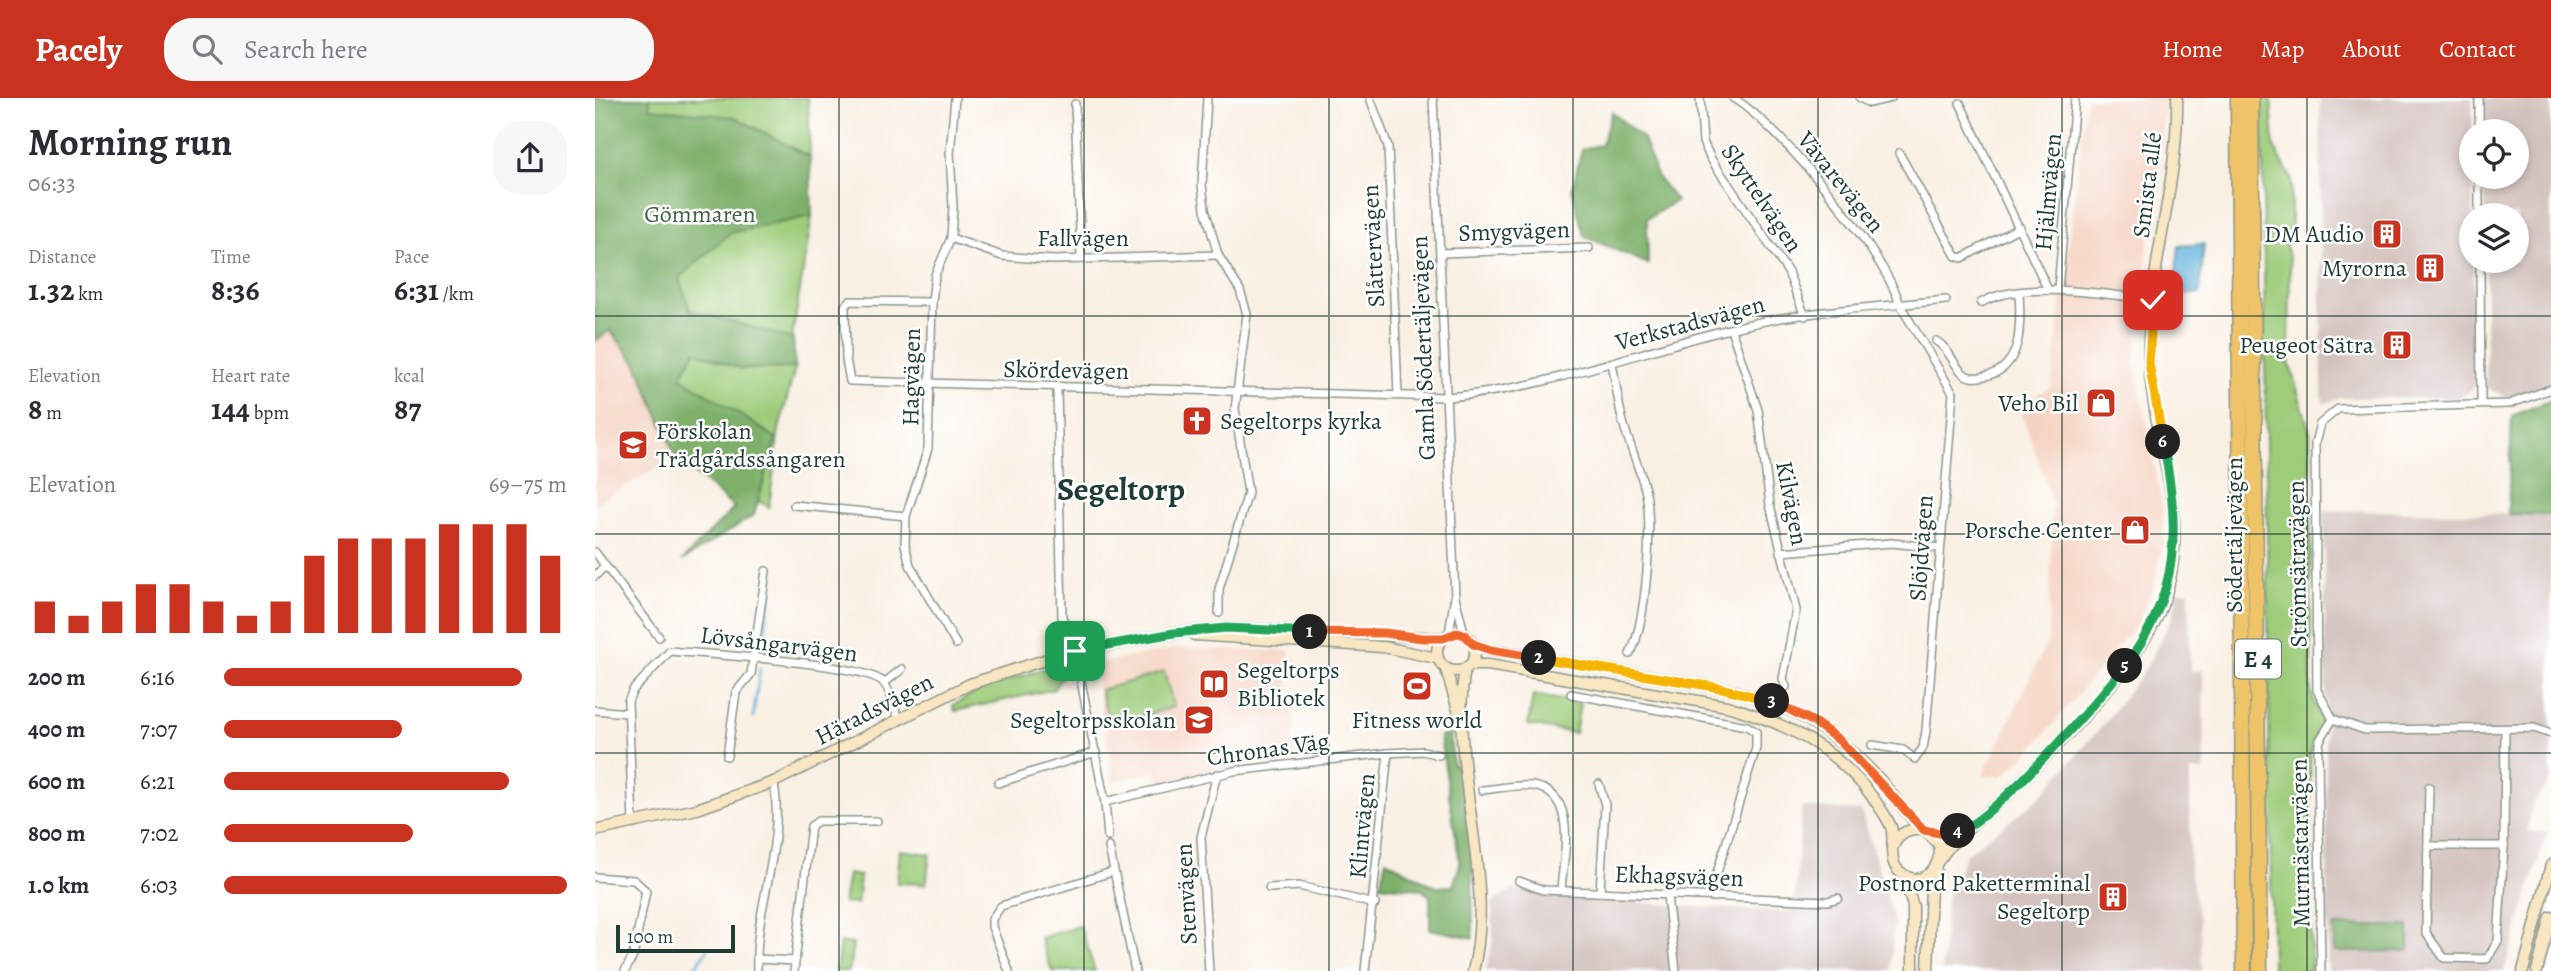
<!DOCTYPE html>
<html lang="en">
<head>
<meta charset="utf-8">
<style>
  :root { --surface:#fff; --page:#f7f7f7; --text:#2b2b33; --muted:#7c7c81; --accent:#c8321e }
  body { margin:0; font-family:Alegreya,serif; background:var(--page); color:var(--text); height:100vh; display:flex; flex-direction:column; font-size:26px; white-space:nowrap }
  * { box-sizing:border-box; margin:0 }
  p { font-size:23px; color:var(--muted) }
  .icon { flex:none; width:38px; height:38px; fill:none; stroke:currentColor; stroke-width:2; stroke-linecap:round; stroke-linejoin:round }
  .map { position:relative; flex:1; overflow:hidden }
  .sheet { display:flex; flex-direction:column; background:var(--surface); width:595px }
  .sheet>* { flex:none }
  .controls { position:absolute; left:1864px; top:21px; display:grid; gap:14px }
  .controls a { display:grid; place-items:center; width:70px; height:70px; border-radius:50%; background:var(--surface); box-shadow:0 4px 10px #0003; font-size:35px }
  .scale { position:absolute; left:21px; bottom:18px; width:119px; box-sizing:border-box; padding-left:7px; border:4px solid #1f3d34; border-top:0; font-size:19px; line-height:24px; white-space:nowrap; color:#1f3d34; -webkit-text-stroke:5px #fff; paint-order:stroke }
  .pin { position:absolute; display:grid; place-items:center; width:60px; height:60px; color:#fff; margin:-30px; border-radius:14px; box-shadow:0 4px 10px #0006 }
  .km { position:absolute; width:35px; height:35px; margin:-18px; border-radius:50%; background:#222; color:#fff; font-size:19px; line-height:35px; text-align:center }
  .round { display:grid; place-items:center; flex:none; width:74px; height:74px; border-radius:28px; background:var(--page) }
  .overview { display:flex; align-items:center; justify-content:space-between; height:119px; padding:0 28px }
  h1 { font-size:38px; font-weight:700; line-height:52px }
  .metrics { display:grid; grid-template-columns:repeat(3,1fr); gap:10px; height:119px; padding:7px 28px }
  .metrics div { display:grid; align-content:center }
  .metrics b { font-size:30px; font-weight:700 }
  .metrics small { font-size:19px; font-weight:400 }
  .metrics p { font-size:19px }
  .chart { height:196px; padding:14px 28px }
  .chart p { display:flex; justify-content:space-between }
  .chart svg { width:100%; height:126px; margin-top:7px; stroke:var(--accent); stroke-width:6 }
  ul { padding:0 28px; list-style:none; font-size:23px }
  li { display:grid; grid-template-columns:112px 84px 1fr; align-items:center; height:52px }
  li i { height:18px; border-radius:9px; background:var(--accent) }
  header { display:flex; align-items:center; gap:42px; box-sizing:border-box; height:98px; padding:0 35px; background:var(--accent); color:#fff }
  header strong { font-size:33px }
  nav { display:flex; gap:38px; margin-inline-start:auto; font-size:24px }
  .search { width:490px; height:63px; background:var(--page); display:flex; align-items:center; gap:18px; box-sizing:border-box; padding:0 24px; border-radius:28px; color:var(--muted); font-size:26px }
  main { display:flex; flex:1; min-height:0 }
  .map>svg:first-child { display:block }
</style>
</head>
<body>
<header>
<strong>Pacely</strong>
<div class="search"><svg class="icon" aria-label="search" viewBox="0 0 24 24"><circle cx="10" cy="10" r="6"/><path d="M15 15l6 6"/></svg>Search here</div>
<nav><a>Home</a><a>Map</a><a>About</a><a>Contact</a></nav>
</header>
<main>
<section class="sheet">
<div class="overview"><div><h1>Morning run</h1><p>06:33</p></div><a class="round"><svg class="icon" aria-label="share" viewBox="0 0 24 24"><path d="M12 15V3M7 8l5-5 5 5M5 13v7h14v-7"/></svg></a></div>
<div class="metrics">
<div><p>Distance</p><b>1.32<small> km</small></b></div>
<div><p>Time</p><b>8:36</b></div>
<div><p>Pace</p><b>6:31<small> /km</small></b></div>
</div>
<div class="metrics">
<div><p>Elevation</p><b>8<small> m</small></b></div>
<div><p>Heart rate</p><b>144<small> bpm</small></b></div>
<div><p>kcal</p><b>87</b></div>
</div>
<div class="chart"><p><span>Elevation</span>69–75 m</p>
<svg viewBox="0 0 160 44" preserveAspectRatio="none"><path d="M5 44V33M15 44V38M25 44V33M35 44V27M45 44V27M55 44V33M65 44V38M75 44V33M85 44V17M95 44V11M105 44V11M115 44V11M125 44V6M135 44V6M145 44V6M155 44V17"/></svg>
</div>
<ul>
<li><b>200 m</b>6:16<i style="width:87%"></i></li>
<li><b>400 m</b>7:07<i style="width:52%"></i></li>
<li><b>600 m</b>6:21<i style="width:83%"></i></li>
<li><b>800 m</b>7:02<i style="width:55%"></i></li>
<li><b>1.0 km</b>6:03<i style="width:100%"></i></li>
</ul>
</section>
<div class="map">
<svg width="1956" height="873" viewBox="0 0 1956 873">
  <rect width="100%" height="100%" fill="#fff"/>
  <filter id="ink" filterUnits="userSpaceOnUse"><feTurbulence type="fractalNoise" baseFrequency=".0143" numOctaves="2"/><feDisplacementMap in="SourceGraphic" scale="14" xChannelSelector="R" yChannelSelector="G"/><feConvolveMatrix kernelMatrix="1 2 1 2 8 2 1 2 1" color-interpolation-filters="sRGB"/></filter>
  <filter id="wash" filterUnits="userSpaceOnUse"><feTurbulence type="fractalNoise" baseFrequency=".00686" numOctaves="4" result="noise"/><feDisplacementMap in="SourceGraphic" scale="28" xChannelSelector="R" yChannelSelector="G"/><feGaussianBlur stdDeviation="1.57" result="paint"/><feColorMatrix in="noise" values="0 0 0 0 0 0 0 0 0 0 0 0 0 0 0 0 0 1.4 0 .05"/><feComposite in="paint" operator="in"/></filter>
  <g filter="url(#wash)">
    <rect width="100%" height="100%" fill="#f9f0e3"/>
    <g fill="#f5d3c1">
      <path d="M1492,0h79l-32,263 29,147v34l-9,43 -16,37 -105,126 -30,28h-20l65,-136 5,-136 -34,-99 32,-18z"/>
      <path d="M14,231l27,33 40,95 -81,47v-163z"/>
      <path d="M585,550l109,3 -1,49 5,11 3,23h-4l3,25 -61,8 -73,19 -5,-15 -42,11 -20,-118z"/>
    </g>
    <g fill="#d1c0bc">
      <path d="M1725,0h152l2,284 -3,8 -12,8h-118l-16,5 -3,-5z"/>
      <path d="M1888,0h68v285l-44,15 -21,-11v-126h31v-46h-32v-38h32v-46h-33z"/>
      <path d="M1729,412l227,5v264l-19,27 -5,25 20,2 -43,138h-176z"/>
      <path d="M1584,493h10l1,79 13,1 1,100h-14v99l10,53 2,48h-260l4,-70 20,-47 72,-55 66,-75 42,-56 26,-50z"/>
      <path d="M1207,709l59,4 33,109 -3,51h-405l7,-32 -1,-37 21,-13 166,17 115,6z"/>
    </g>
    <g fill="#9ecc7a" stroke="#5e8457" stroke-width="2">
      <path d="M0,0h213l2,59 -3,-2 -1,62 6,-1 -25,152h8l-16,61 -10,78 -93,-50 -40,-95 -27,-32 -14,11z"/>
      <path d="M1667,0h9l3,49 17,31v64h-6l5,19 -1,101 21,71 1,260 10,28 -11,33 1,217h-39z"/>
      <path d="M464,566l10,1 -15,24 -99,22 -2,-6 31,-17z"/>
      <path d="M569,574l10,35 -64,18 -10,-35z"/>
      <path d="M938,597l47,8 -5,30 -47,-8z"/>
      <path d="M305,752l30,4 -4,30 -29,-1z"/>
      <path d="M253,776l12,2 -3,28 -14,-1z"/>
      <path d="M485,828l15,45h-43l-12,-33z"/>
      <path d="M245,845l13,1 -4,27h-13z"/>
    </g>
    <g fill="#7eb06a" stroke="#4e764f" stroke-width="2">
      <path d="M0,0h55v10l85,9 75,40 2,59 -82,17 -51,45 11,32 103,29 2,29 -54,1 -46,-18 -14,26 95,61 -22,77 -72,46 52,-53 -58,-51 -40,-95 -26,-32 -15,11z"/>
      <path d="M1017,14l31,27 15,39 18,23 -29,18 1,45 -64,-28 -12,-47 10,-40 19,-4z"/>
      <path d="M1956,302v115l-43,-1 4,-98z"/>
      <path d="M855,637l3,30h9l10,103 1,70 -43,-9v-33l-10,-7 -40,-4 6,-25 50,27 17,-1 7,-22 -20,-128z"/>
      <path d="M1739,828h75v25l-75,1z"/>
    </g>
    <path fill="#5fb1da" stroke="#3f7787" stroke-width="2" d="M1609,146l-4,50 -27,-1 6,-47z"/>
    <g fill="none" stroke-linecap="round" stroke-linejoin="round">
      <g stroke="#5fb1da" stroke-width="2.5">
        <path d="M168,555l9,-75"/>
        <path d="M158,620l7,-50"/>
        <path d="M97,873l16,-22"/>
      </g>
    </g>
  </g>
  <g filter="url(#ink)">
    <g fill="none" stroke-linecap="round" stroke-linejoin="round">
      <g stroke="#8c968c" stroke-width="10">
        <g id="street">
          <path d="M360,0l-5,55 3,54 -2,31 -16,37 -3,27 -4,147 -22,67 -1,29 5,20 46,79"/>
          <path d="M612,0l-5,87 3,24 13,46 22,35 7,24 -12,95 13,84 -29,96v24"/>
          <path d="M775,0l18,48 10,249"/>
          <path d="M838,0l22,499 10,39"/>
          <path d="M1105,0l3,44 8,17 77,113 17,44"/>
          <path d="M1138,0c47,28 152,155 167,207l53,88 -27,338 -3,17 -8,11 -12,-9 -31,-5"/>
          <path d="M1265,0l9,5 22,-5"/>
          <path d="M1884,0v33"/>
          <path d="M1365,5l88,187"/>
          <path d="M480,6l6,154"/>
          <path d="M1304,55l57,103 6,2 58,-31"/>
          <path d="M1884,79v38"/>
          <path d="M356,140l51,18 52,4 164,-5"/>
          <path d="M845,155l149,-5"/>
          <path d="M1885,163l1,142"/>
          <path d="M1463,191l17,-191"/>
          <path d="M337,204l-82,-1 -5,5 1,53 4,22 597,16c104,-8 198,-49 299,-72 64,-15 134,-18 200,-25"/>
          <path d="M1386,205c37,-23 129,-9 172,-3"/>
          <path d="M1136,231l27,81 12,95 26,105 -13,69 3,8"/>
          <path d="M1341,243c14,8 16,23 28,33 6,5 14,4 21,2 38,-7 36,-52 34,-82"/>
          <path d="M1017,265c4,20 6,40 11,59 6,23 16,44 22,67 9,32 1,137 -15,165"/>
          <path d="M462,291l5,228 6,13"/>
          <path d="M1956,291l-42,15 -171,5 -18,15 -5,19 2,247 16,29 32,11 169,-2 17,6"/>
          <path d="M199,407l112,11"/>
          <path d="M0,454l64,85"/>
          <path d="M1186,454l110,-9 49,5"/>
          <path d="M0,478l9,-9"/>
          <path d="M854,536l5,-33"/>
          <path d="M480,553l30,151 129,-31 154,-18 35,-2 16,4"/>
          <path d="M289,585l18,-14"/>
          <path d="M976,596l176,32 9,6v16l-40,128 -3,21"/>
          <path d="M0,612l32,3"/>
          <path d="M132,658l9,-64 15,-18 15,-103"/>
          <path d="M403,685l98,-31"/>
          <path d="M1004,686l6,21 -5,87"/>
          <path d="M1834,689l-3,146 18,25 43,1 11,-18 6,-95 1,-117"/>
          <path d="M887,692c16,-1 34,-6 50,-4 48,6 31,72 29,104"/>
          <path d="M510,704l3,35"/>
          <path d="M38,725l-5,-122 5,-11 37,-39c33,3 198,12 214,32 7,9 10,25 15,35"/>
          <path d="M1833,748h76"/>
          <path d="M514,749l26,124"/>
          <path d="M0,779l39,3 12,11 -13,65 -8,15"/>
          <path d="M924,783l24,9 285,11 10,-3"/>
          <path d="M674,790l30,-2 76,18"/>
          <path d="M1072,798l9,75"/>
          <path d="M162,861l38,2"/>
          <path d="M162,873c-3,-65 28,-122 17,-189"/>
          <path d="M199,873l17,-145 7,-5h59"/>
          <path d="M414,873l-17,-44v-8l9,-13 111,-34"/>
          <path d="M614,873l-8,-134 16,-63"/>
          <path d="M770,873l23,-218"/>
          <path d="M1726,873l-3,-220 2,-11 13,-21"/>
        </g>
      </g>
      <g stroke="#8c968c" stroke-width="13">
        <g id="secondary">
          <circle cx="861" cy="554" r="19"/>
          <path d="M599,537l189,12 54,11"/>
          <path d="M878,546l18,6 230,38c70,15 112,41 160,93 15,17 25,35 43,49"/>
          <path d="M875,567h18l239,41c59,17 110,42 147,93 6,9 13,18 17,28 5,15 -5,34 10,46 22,17 43,-8 38,-29l-15,-14c-16,-2 -27,4 -32,19"/>
          <path d="M851,571l12,41"/>
          <path d="M870,571c-17,97 32,209 8,302"/>
          <path d="M0,733l102,-22 77,-27 196,-98 96,-31 108,-20 51,-5 218,10"/>
          <path d="M1334,734l16,2 19,-5"/>
          <path d="M1345,761c17,-26 42,-41 65,-62 47,-45 97,-96 134,-149 75,-108 7,-198 10,-308 2,-81 30,-161 28,-242"/>
          <path d="M1307,775l11,33v65"/>
          <path d="M1333,873l3,-86 5,-15"/>
          <path d="M1928,873l28,-106"/>
          <path d="M1942,873l14,-54"/>
        </g>
      </g>
      <g stroke="#8c968c" stroke-width="17">
        <g id="highway">
          <path d="M1643,0l6,873"/>
          <path d="M1656,0l9,873"/>
        </g>
      </g>
      <use href="#street" stroke="#fff" stroke-width="7"/>
      <use href="#secondary" stroke="#f9e7c3" stroke-width="10"/>
      <use href="#highway" stroke="#efc469" stroke-width="14"/>
    </g>
  </g>
  <g fill="none" stroke-linecap="round" stroke-linejoin="round" filter="url(#ink)">
    <g stroke="#fff" stroke-width="14">
      <path id="split-1" d="M480,553l99,-18 52,-5 84,4"/>
    </g>
    <g stroke="#fff" stroke-width="14">
      <path id="split-2" d="M715,534l75,1 37,5h21l14,-5 8,2 8,9 18,6 48,8"/>
    </g>
    <g stroke="#fff" stroke-width="14">
      <path id="split-3" d="M944,560l182,30 51,13"/>
    </g>
    <g stroke="#fff" stroke-width="14">
      <path id="split-4" d="M1177,603l42,21 25,18 85,90 21,4 13,-3"/>
    </g>
    <g stroke="#fff" stroke-width="14">
      <path id="split-5" d="M1363,733c34,-9 142,-133 167,-165"/>
    </g>
    <g stroke="#fff" stroke-width="14">
      <path id="split-6" d="M1530,568c56,-73 55,-138 38,-224"/>
    </g>
    <g stroke="#fff" stroke-width="14">
      <path id="split-7" d="M1558,202l-4,63 14,79"/>
    </g>
    <use href="#split-1" stroke="#22a559" stroke-width="9"/>
    <use href="#split-2" stroke="#f0652b" stroke-width="9"/>
    <use href="#split-3" stroke="#f5b400" stroke-width="9"/>
    <use href="#split-4" stroke="#f0652b" stroke-width="9"/>
    <use href="#split-5" stroke="#22a559" stroke-width="9"/>
    <use href="#split-6" stroke="#22a559" stroke-width="9"/>
    <use href="#split-7" stroke="#f5b400" stroke-width="9"/>
  </g>
  <path fill="none" stroke="#1f3d34" stroke-width="2" stroke-opacity="0.55" d="M244,0v873M489,0v873M734,0v873M978,0v873M1223,0v873M1467,0v873M1712,0v873M0,218h1956M0,436h1956M0,655h1956"/>
  <defs>
    <g id="building-square" transform="scale(1.575)"><rect x="-9" y="-9" width="18" height="18" rx="4" fill="#c8321e" stroke="#fff"/><path d="M-4-6H4V6H1V3H-1V6H-4ZM-2.5-4.3h1.7v1.8h-1.7ZM.8-4.3h1.7v1.8H.8ZM-2.5-1h1.7V.8h-1.7ZM.8-1h1.7V.8H.8Z" fill="#fff"/></g>
    <g id="shop-square" transform="scale(1.575)"><rect x="-9" y="-9" width="18" height="18" rx="4" fill="#c8321e" stroke="#fff"/><path d="M-5-2.5h2.3a2.7 3.5 0 0 1 5.4 0H5L5.5 6h-11ZM-1.5-2.5h3a1.5 2.3 0 0 0-3 0Z" fill="#fff"/></g>
    <g id="church-square" transform="scale(1.575)"><rect x="-9" y="-9" width="18" height="18" rx="4" fill="#c8321e" stroke="#fff"/><path d="M-1.2-6h2.4v3.5h3.3v2.4h-3.3V6h-2.4V-.1h-3.3v-2.4h3.3Z" fill="#fff"/></g>
    <g id="school-square" transform="scale(1.575)"><rect x="-9" y="-9" width="18" height="18" rx="4" fill="#c8321e" stroke="#fff"/><path d="M0-5L7-2L0 1L-7-2ZM-4 1L0 2.5L4 1V4Q0 6-4 4Z" fill="#fff"/></g>
    <g id="library-square" transform="scale(1.575)"><rect x="-9" y="-9" width="18" height="18" rx="4" fill="#c8321e" stroke="#fff"/><path d="M-6-4Q-3-5.5-.7-3.5V5Q-3 3-6 4ZM6-4Q3-5.5 .7-3.5V5Q3 3 6 4Z" fill="#fff"/></g>
    <g id="stadium-square" transform="scale(1.575)"><rect x="-9" y="-9" width="18" height="18" rx="4" fill="#c8321e" stroke="#fff"/><path d="M0-5a6.5 5 0 1 0 0 10a6.5 5 0 1 0 0-10ZM-3.5-1.8h7v3.6h-7Z" fill="#fff"/></g>
  </defs>
  <g fill-rule="evenodd">
    <use href="#building-square" x="1792" y="136"/>
    <use href="#building-square" x="1835" y="170"/>
    <use href="#building-square" x="1802" y="247"/>
    <use href="#shop-square" x="1506" y="305"/>
    <use href="#church-square" x="602" y="323"/>
    <use href="#school-square" x="38" y="347"/>
    <use href="#shop-square" x="1540" y="432"/>
    <use href="#library-square" x="619" y="586"/>
    <use href="#stadium-square" x="822" y="588"/>
    <use href="#school-square" x="604" y="622"/>
    <use href="#building-square" x="1518" y="799"/>
  </g>
  <g text-anchor="middle" dominant-baseline="central" stroke-width="5" stroke-linejoin="round" paint-order="stroke">
    <rect fill="#fff" stroke="#627771" stroke-width="2" x="1640" y="541.5" width="46" height="39" rx="5"/>
    <g font-size="23" font-weight="bold" fill="#1f3d34">
      <text x="1663" y="561">E 4</text>
    </g>
    <g font-size="24" fill="#1f3d34" stroke="#fff">
      <text transform="translate(1246 84) rotate(51)">Vävarevägen</text>
      <text transform="translate(1552 87) rotate(-83)">Smista allé</text>
      <text transform="translate(1453 94) rotate(-85)">Hjälmvägen</text>
      <text transform="translate(1167 100) rotate(56)">Skyttelvägen</text>
      <text transform="translate(919 133) rotate(-2)">Smygvägen</text>
      <text x="488" y="140">Fallvägen</text>
      <text transform="translate(778 148) rotate(-93)">Slåttervägen</text>
      <text transform="translate(1095 225) rotate(-15)">Verkstadsvägen</text>
      <text transform="translate(828 250) rotate(-92)">Gamla Södertäljevägen</text>
      <text transform="translate(471 272) rotate(1)">Skördevägen</text>
      <text transform="translate(316 279) rotate(-89)">Hagvägen</text>
      <text transform="translate(1197 405) rotate(79)">Kilvägen</text>
      <text transform="translate(1639 437) rotate(-90)">Södertäljevägen</text>
      <text transform="translate(1326 450) rotate(-86)">Slöjdvägen</text>
      <text transform="translate(1702 466) rotate(-91)">Strömsätravägen</text>
      <text transform="translate(184 546) rotate(7)">Lövsångarvägen</text>
      <text transform="translate(279 611) rotate(-27)">Häradsvägen</text>
      <text transform="translate(673 651) rotate(-8)">Chronas Väg</text>
      <text transform="translate(767 728) rotate(-85)">Klintvägen</text>
      <text transform="translate(1705 745) rotate(-91)">Murmästarvägen</text>
      <text transform="translate(1084 778) rotate(2)">Ekhagsvägen</text>
      <text transform="translate(591 796) rotate(-93)">Stenvägen</text>
    </g>
    <g font-size="24" fill="#3f6146" stroke="#fff">
      <text x="105" y="116">Gömmaren</text>
    </g>
    <g font-size="24" fill="#1f3d34" stroke="#fff" text-anchor="end">
      <text x="1769" y="136">DM Audio</text>
      <text x="1812" y="170">Myrorna</text>
      <text x="1779" y="247">Peugeot Sätra</text>
      <text x="1483" y="305">Veho Bil</text>
      <text x="625" y="323" text-anchor="start">Segeltorps kyrka</text>
      <text x="61" y="333" text-anchor="start">Förskolan<tspan x="61" dy="28">Trädgårdssångaren</tspan></text>
      <text x="1517" y="432">Porsche Center</text>
      <text x="642" y="572" text-anchor="start">Segeltorps<tspan x="642" dy="28">Bibliotek</tspan></text>
      <text x="581" y="622">Segeltorpsskolan</text>
      <text x="822" y="622" text-anchor="middle">Fitness world</text>
      <text x="1495" y="785">Postnord Paketterminal<tspan x="1495" dy="28">Segeltorp</tspan></text>
    </g>
    <g font-size="32" font-weight="bold" fill="#1f3d34" stroke="#fff">
      <text x="526" y="391">Segeltorp</text>
    </g>
  </g>
</svg>
<div class="controls">
<a><svg class="icon" aria-label="locate" viewBox="0 0 24 24"><circle cx="12" cy="12" r="6"/><path d="M12 2v4M12 18v4M2 12h4M18 12h4"/></svg></a>
<a><svg class="icon" aria-label="layers" viewBox="0 0 24 24"><path d="M12 4l9 5-9 5-9-5zM3 14l9 5 9-5"/></svg></a>
</div>
<div class="scale">100 m</div>
<div class="pin" style="left:480px;top:553px;background:#1e9e55"><svg class="icon" aria-label="arrive" viewBox="0 0 24 24"><path d="M6 21V4h12l-3 4 3 4H6"/></svg></div>
<div class="pin" style="left:1558px;top:202px;background:#d93025"><svg class="icon" aria-label="check" viewBox="0 0 24 24"><path d="M5 12l5 5 9-10"/></svg></div>
<b class="km" style="left:715px;top:534px">1</b>
<b class="km" style="left:944px;top:560px">2</b>
<b class="km" style="left:1177px;top:603px">3</b>
<b class="km" style="left:1363px;top:733px">4</b>
<b class="km" style="left:1530px;top:568px">5</b>
<b class="km" style="left:1568px;top:344px">6</b>
</div>
</main>
</body>
</html>
